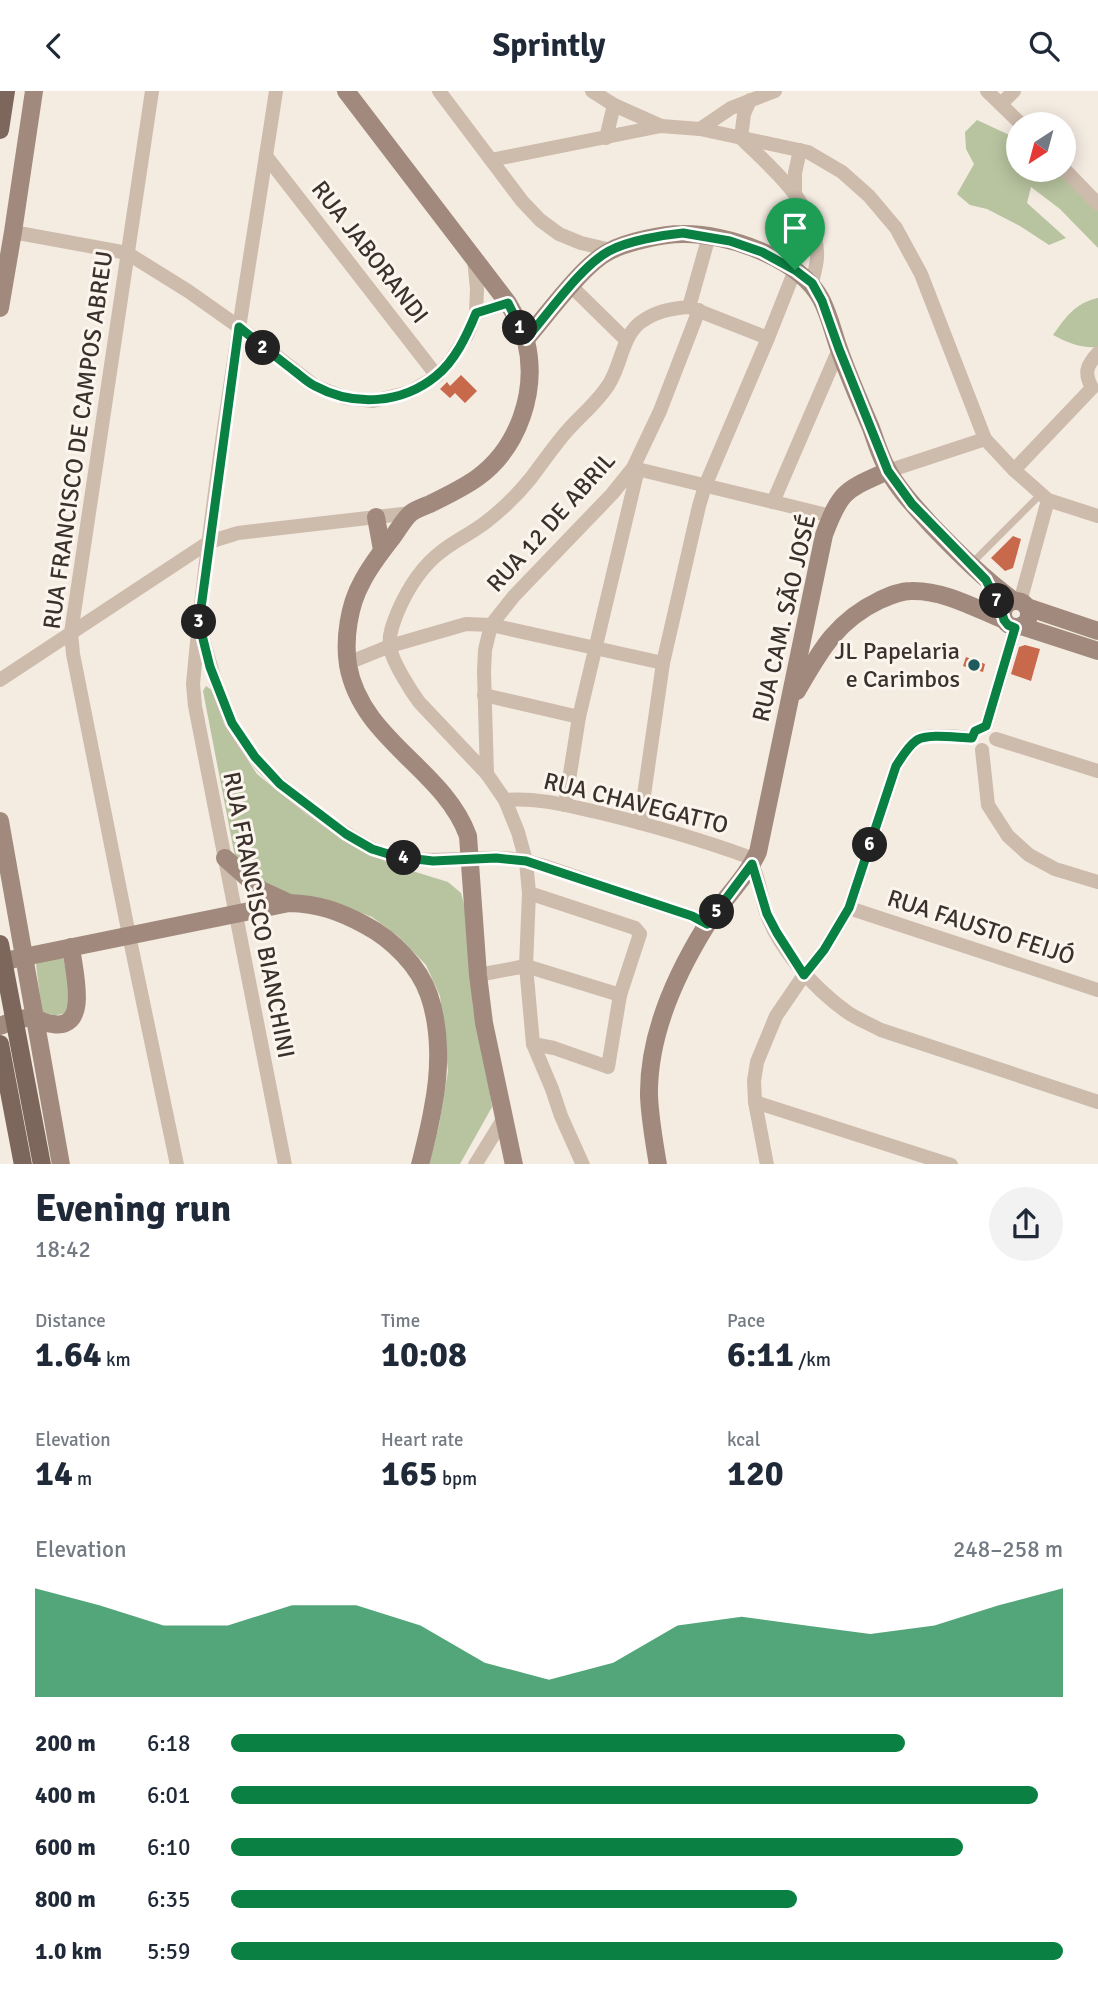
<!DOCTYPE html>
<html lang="en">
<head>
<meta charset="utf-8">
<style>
  :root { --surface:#fff; --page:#f2f2f3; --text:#1f2937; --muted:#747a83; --accent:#0b8043 }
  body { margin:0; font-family:Signika,sans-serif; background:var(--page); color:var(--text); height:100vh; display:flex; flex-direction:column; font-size:26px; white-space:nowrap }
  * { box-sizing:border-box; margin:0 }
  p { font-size:23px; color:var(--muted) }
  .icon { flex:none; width:38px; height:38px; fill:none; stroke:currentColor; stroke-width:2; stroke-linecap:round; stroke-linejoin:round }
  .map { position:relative; height:1073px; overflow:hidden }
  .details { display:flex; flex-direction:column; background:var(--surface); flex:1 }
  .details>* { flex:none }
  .needle { width:46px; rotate:216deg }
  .buttons { position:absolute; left:1006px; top:21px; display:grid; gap:14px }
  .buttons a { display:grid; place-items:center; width:70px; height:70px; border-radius:50%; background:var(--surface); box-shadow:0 4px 18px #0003; font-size:35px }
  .pin { position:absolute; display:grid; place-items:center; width:60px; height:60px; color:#fff; margin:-72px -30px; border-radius:50% 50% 50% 0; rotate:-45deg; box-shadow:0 0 7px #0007 }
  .pin .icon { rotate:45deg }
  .km { position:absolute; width:35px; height:35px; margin:-18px; border-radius:50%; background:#222; color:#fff; font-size:19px; line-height:35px; text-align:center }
  .round { display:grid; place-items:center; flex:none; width:74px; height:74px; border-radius:37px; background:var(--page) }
  .headline { display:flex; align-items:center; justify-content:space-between; height:119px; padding:0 35px }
  h1 { font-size:38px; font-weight:800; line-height:52px }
  .metrics { display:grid; grid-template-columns:repeat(3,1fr); gap:10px; height:119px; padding:7px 35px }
  .metrics div { display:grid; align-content:center }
  .metrics b { font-size:35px; font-weight:800 }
  .metrics small { font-size:19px; font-weight:400 }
  .metrics p { font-size:19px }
  .chart { height:196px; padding:14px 35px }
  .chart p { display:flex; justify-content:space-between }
  .chart svg { width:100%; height:126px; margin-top:7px; fill:var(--accent); opacity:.7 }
  ul { padding:0 35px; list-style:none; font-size:23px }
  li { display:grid; grid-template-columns:112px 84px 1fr; align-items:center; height:52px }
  li i { height:18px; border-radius:9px; background:var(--accent) }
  header { display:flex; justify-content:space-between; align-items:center; height:91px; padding:0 35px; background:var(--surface); font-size:32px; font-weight:800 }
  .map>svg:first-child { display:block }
</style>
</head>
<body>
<header><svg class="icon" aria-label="back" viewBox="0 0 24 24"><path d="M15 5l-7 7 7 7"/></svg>Sprintly<svg class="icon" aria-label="search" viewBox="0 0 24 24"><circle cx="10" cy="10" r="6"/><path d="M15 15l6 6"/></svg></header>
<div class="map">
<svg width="1098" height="1074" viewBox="0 0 1098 1074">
  <rect width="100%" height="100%" fill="#f4ebe1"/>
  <g fill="#b8c4a0">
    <path d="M977,29l41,19v31h38l42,37v41l-38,-39 -29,-22 -4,16 39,35 -17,7 -29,-19 -33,-17 -17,-4 -13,-11 17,-30 -8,-15 -1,-17z"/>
    <path d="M1098,207v49c-18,1 -30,-4 -45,-12 13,-18 22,-32 45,-37z"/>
    <path d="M206,595l7,5 11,33 33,50 49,40 50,33 37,18 55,17 13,11 6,23 6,93 14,61 5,37 -32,57h-31l10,-39 9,-54 -8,-75 -14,-31 -27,-28 -27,-20 -30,-11 -74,-11 -31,-28 -34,-176z"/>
    <path d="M63,866l8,38 -6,18c-9,3 -15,3 -23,-1l-6,-48 13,-6z"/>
  </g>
  <g fill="#c8694b">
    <path d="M461,284l16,16 -12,12 -10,-10 -5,5 -10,-9 7,-7 3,4z"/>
    <path d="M1013,445l8,3 -8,29 -8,3 -14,-13z"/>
    <path d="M1025,554l15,4 -9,32 -20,-7 8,-27z"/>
    <path d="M966,566l19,7 -2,8 -20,-6z"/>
  </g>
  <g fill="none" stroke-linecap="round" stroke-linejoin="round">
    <path stroke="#cdbbac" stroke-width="7" d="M971,473l70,-70"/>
    <g stroke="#cdbbac" stroke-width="14">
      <path d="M152,0l-81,542 2,21 56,281 48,230"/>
      <path d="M276,0c-30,197 -65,394 -83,593l2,22 90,459"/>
      <path d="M439,0l83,110 18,19 19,14 22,9 30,7"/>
      <path d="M592,0l22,14 47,21"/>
      <path d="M987,0l34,33"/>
      <path d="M750,9l-6,14 -3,24c32,32 74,64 76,114 1,10 -3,21 -5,31"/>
      <path d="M1001,13l13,-13"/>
      <path d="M700,38l31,-21 44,-17"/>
      <path d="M606,47l8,-33"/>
      <path d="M266,65l171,220"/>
      <path d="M491,69l170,-34 39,3 108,23 34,20 27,24 27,32 25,46 64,165 29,31 34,30 50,16"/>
      <path d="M1064,78l34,35"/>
      <path d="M795,101v-19l5,-23"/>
      <path d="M13,141l114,21 61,38 51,36 76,59 31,12 27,3 37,-9 27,-16 14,-16 16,-25 9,-22 1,-24 -3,-30"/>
      <path d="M571,195l55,54"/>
      <path d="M689,216l20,-71"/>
      <path d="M476,222l32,-10"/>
      <path d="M633,377l198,48"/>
      <path d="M1014,379l78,-82c-8,-15 -6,-22 6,-35"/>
      <path d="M888,380l97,-32"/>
      <path d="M773,411l66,-153"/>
      <path d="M1020,511l28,-102"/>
      <path d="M202,544c8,29 16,58 28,85 21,43 61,75 99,102 22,15 44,31 70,35 42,8 88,-5 127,4 19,4 38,12 56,18 36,13 73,25 110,37l15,8"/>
      <path d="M348,572l42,-17 76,-22 25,1 172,38"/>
      <path d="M0,589l209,-138 29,-9 173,-20"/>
      <path d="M484,604l95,22"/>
      <path d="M986,635l29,-98"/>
      <path d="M996,648l102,32"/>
      <path d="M982,659l6,55 20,31 21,19 26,14 43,13"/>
      <path d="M487,683l-3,-102 1,-22 6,-25 23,-29 98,-102 21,-26 27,-57 39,-101"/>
      <path d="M505,709c32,-3 64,6 96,13 49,12 98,26 145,43 13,15 14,38 20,56 13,38 49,77 81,100 10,7 23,12 34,18l217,72"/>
      <path d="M565,714l14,-88 59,-248"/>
      <path d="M640,732l23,-160 36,-157 6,-20 63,-148 27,-68"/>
      <path d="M529,802l106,35 5,6 -20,61 -12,72 -54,-19 -21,-4"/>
      <path d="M849,817l249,82"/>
      <path d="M478,884l48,-9 94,29"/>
      <path d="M755,1011l196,63"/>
      <path d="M475,1074l29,-47"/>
      <path d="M583,1074l-22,-49 -9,-27 -19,-45 -7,-78 3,-73 -3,-32 -8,-29 -13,-32 -18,-26 -68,-72c-8,-11 -28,-42 -29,-56 -2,-11 4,-25 8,-35 10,-23 24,-45 44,-60 14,-11 30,-18 44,-29 17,-13 32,-28 45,-44 12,-16 23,-32 36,-47 13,-15 31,-29 42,-47 13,-20 13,-51 35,-64 13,-9 30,-12 45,-13l79,31"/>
      <path d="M767,1074l-12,-63 -1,-21 3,-19 19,-46 28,-41 20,-25 25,-42 47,-142c6,-9 12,-20 21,-26 12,-7 41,-3 55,-2"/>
    </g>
    <g stroke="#a18a7d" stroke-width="18">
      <path d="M346,0l162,212c6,11 15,25 18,38 12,49 -7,107 -49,137 -14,10 -31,18 -47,26 -5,2 -14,5 -19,9 -7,6 -13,17 -19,25 -11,14 -22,28 -30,44 -13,23 -18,57 -14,83 13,75 96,104 120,171l10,139 6,48 30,142"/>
      <path d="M0,217l13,-76 21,-141"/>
      <path d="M526,248c21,-24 57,-75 84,-88 16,-9 53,-17 72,-17 45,-1 117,24 139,65 8,15 12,33 18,50 9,26 21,53 32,79 5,14 10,31 18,44 11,20 28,37 43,54 27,28 51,52 82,75"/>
      <path d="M376,426l6,33"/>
      <circle cx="1016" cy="523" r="13"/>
      <path d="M1027,516l71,24"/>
      <path d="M1021,535l77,25"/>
      <path d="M797,600c23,-40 39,-70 83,-91 9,-4 20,-9 31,-9 32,-1 64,17 93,29"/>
      <path d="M0,730l61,344"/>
      <path d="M225,767l36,32 28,13"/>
      <path d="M0,871l289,-59c30,1 50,8 76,22 27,14 54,41 64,70 12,35 11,77 4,112 -3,19 -8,38 -13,58"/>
      <path d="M0,935c12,-5 24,-10 37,-7 5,2 11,5 16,5 38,6 20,-56 18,-77"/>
      <path d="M658,1074c-4,-23 -8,-47 -9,-69 -1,-60 26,-120 57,-170 16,-26 39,-46 52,-74l66,-317c17,-46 22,-45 64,-64"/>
    </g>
    <g stroke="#7d675c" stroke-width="18">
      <path d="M0,39l6,-39"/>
      <path d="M0,853l42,221"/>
      <path d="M0,953l23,121"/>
    </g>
  </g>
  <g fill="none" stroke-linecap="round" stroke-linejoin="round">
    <g stroke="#fff" stroke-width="14">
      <path id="route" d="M683,142l47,8 32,11 33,18 17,13 10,18 17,48 49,122 24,33 74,76 16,33 2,7 4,5 7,3 -29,98 -11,5 -3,7c-14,0 -43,-5 -55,2 -9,6 -15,17 -21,26l-47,142 -25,42 -20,25 -27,-42 -10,-19 -15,-50 -45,60 -15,-8 -166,-55 -30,-3 -63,3 -35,-4 -26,-8 -26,-15 -66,-50 -25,-27 -23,-34 -22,-56 -11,-44 40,-296c18,15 36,29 54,43 7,5 14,12 22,16 39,21 87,18 121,-10 19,-15 31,-41 40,-63l32,-10 18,36c22,-25 55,-73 83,-88 18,-10 53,-16 74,-18z"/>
    </g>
    <use href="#route" stroke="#0b8043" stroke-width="9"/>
  </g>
  <circle fill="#1f5a5e" stroke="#fbf5ee" stroke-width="2.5" cx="974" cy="574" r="7"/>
  <g text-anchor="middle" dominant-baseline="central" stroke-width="6" stroke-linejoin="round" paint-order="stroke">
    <g font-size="24" fill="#3b302b" stroke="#fbf5ee">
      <text transform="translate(370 161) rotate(52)">RUA JABORANDI</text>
      <text transform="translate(78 349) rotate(-82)">RUA FRANCISCO DE CAMPOS ABREU</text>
      <text transform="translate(551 431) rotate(-48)">RUA 12 DE ABRIL</text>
      <text transform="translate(784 527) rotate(-77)">RUA CAM. SÃO JOSÉ</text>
      <text transform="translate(636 712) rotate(14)">RUA CHAVEGATTO</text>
      <text transform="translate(259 824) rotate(79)">RUA FRANCISCO BIANCHINI</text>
      <text transform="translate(981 836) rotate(18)">RUA FAUSTO FEIJÓ</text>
    </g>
    <g font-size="24" fill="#3b302b" stroke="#fbf5ee" text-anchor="end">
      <text x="960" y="560">JL Papelaria<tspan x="960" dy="28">e Carimbos</tspan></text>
    </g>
  </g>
</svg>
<div class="buttons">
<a><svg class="needle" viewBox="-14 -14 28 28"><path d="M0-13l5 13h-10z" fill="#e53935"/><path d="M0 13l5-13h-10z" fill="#747a83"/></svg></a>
</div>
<div class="pin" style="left:795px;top:179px;background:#1e9e55"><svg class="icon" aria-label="arrive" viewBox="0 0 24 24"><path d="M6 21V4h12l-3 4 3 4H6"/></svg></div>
<b class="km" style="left:520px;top:237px">1</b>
<b class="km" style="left:263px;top:257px">2</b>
<b class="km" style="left:199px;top:531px">3</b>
<b class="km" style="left:404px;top:767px">4</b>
<b class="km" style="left:717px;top:821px">5</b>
<b class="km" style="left:870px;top:754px">6</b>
<b class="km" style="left:997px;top:510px">7</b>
</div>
<section class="details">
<div class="headline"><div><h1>Evening run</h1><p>18:42</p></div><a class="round"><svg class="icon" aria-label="share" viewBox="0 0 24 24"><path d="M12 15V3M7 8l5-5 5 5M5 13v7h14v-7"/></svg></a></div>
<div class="metrics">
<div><p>Distance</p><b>1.64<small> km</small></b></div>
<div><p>Time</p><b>10:08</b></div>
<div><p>Pace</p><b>6:11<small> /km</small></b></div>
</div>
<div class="metrics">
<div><p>Elevation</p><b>14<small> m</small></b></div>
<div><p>Heart rate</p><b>165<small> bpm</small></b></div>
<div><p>kcal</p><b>120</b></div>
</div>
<div class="chart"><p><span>Elevation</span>248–258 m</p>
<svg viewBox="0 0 160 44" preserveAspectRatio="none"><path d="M0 44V6L10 12L20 19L30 19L40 12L50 12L60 19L70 32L80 38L90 32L100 19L110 16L120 19L130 22L140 19L150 12L160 6V44z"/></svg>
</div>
<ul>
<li><b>200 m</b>6:18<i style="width:81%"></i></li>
<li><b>400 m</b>6:01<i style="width:97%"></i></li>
<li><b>600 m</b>6:10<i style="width:88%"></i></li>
<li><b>800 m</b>6:35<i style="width:68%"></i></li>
<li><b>1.0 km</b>5:59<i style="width:100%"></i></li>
</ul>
</section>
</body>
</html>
